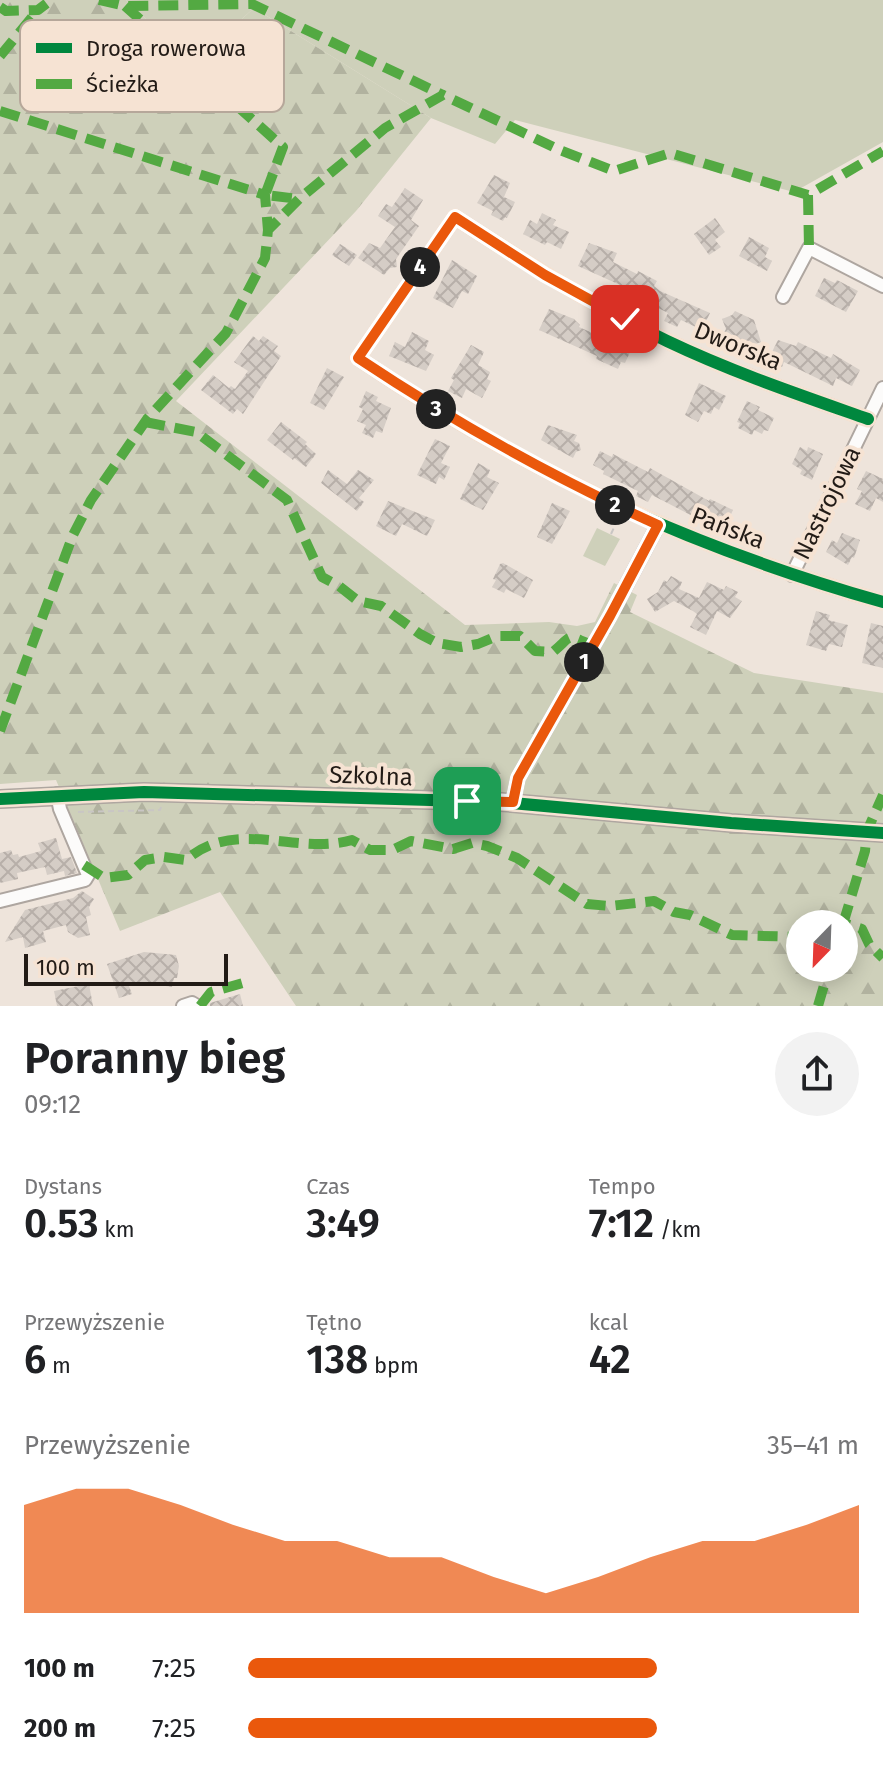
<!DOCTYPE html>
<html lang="pl">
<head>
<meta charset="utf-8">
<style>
  :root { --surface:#fff; --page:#f2f2f2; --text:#202124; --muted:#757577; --accent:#ea580c }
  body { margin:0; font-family:"Fira Sans",sans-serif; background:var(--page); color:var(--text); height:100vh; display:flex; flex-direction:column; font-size:30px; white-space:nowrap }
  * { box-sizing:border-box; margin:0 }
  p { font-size:26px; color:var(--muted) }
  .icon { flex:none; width:44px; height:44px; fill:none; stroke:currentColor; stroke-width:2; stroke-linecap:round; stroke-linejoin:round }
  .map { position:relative; height:1006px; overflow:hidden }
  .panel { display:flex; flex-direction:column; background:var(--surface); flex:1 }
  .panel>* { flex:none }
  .needle { width:52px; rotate:203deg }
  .buttons { position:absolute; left:786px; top:910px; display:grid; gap:16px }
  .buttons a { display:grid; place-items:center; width:72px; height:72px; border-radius:50%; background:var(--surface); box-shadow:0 4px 20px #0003; font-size:40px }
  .scale { position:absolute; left:24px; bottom:20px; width:204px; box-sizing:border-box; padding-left:8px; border:4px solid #221b16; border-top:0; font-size:22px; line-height:28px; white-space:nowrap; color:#221b16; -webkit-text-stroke:6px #f6e3d3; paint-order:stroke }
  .pin { position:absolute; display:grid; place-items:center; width:68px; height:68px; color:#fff; margin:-34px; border-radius:16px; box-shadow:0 4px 12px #0006 }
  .km { position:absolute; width:40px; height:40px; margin:-20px; border-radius:50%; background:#222; color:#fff; font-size:22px; line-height:40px; text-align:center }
  .round { display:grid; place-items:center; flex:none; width:84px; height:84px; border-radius:42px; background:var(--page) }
  .overview { display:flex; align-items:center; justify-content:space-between; height:136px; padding:0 24px }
  h1 { font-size:44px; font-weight:600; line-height:60px }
  .metrics { display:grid; grid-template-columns:repeat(3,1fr); gap:12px; height:136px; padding:8px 24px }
  .metrics div { display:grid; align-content:center }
  .metrics b { font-size:40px; font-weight:600 }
  .metrics small { font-size:22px; font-weight:400 }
  .metrics p { font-size:22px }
  .chart { height:224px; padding:16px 24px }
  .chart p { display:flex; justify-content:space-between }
  .chart svg { width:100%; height:144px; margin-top:8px; fill:var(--accent); opacity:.7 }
  ul { padding:0 24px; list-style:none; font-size:26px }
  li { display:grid; grid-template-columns:128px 96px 1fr; align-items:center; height:60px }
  li i { height:20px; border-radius:10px; background:var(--accent) }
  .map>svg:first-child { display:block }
</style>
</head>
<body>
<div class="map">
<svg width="883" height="1006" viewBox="0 0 883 1006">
  <defs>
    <pattern id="forest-firs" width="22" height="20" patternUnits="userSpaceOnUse" patternTransform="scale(2)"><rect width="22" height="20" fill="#ced0ba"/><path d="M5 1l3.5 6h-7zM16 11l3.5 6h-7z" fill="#b1b29f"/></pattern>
    <pattern id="building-cross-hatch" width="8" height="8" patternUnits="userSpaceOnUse" patternTransform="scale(2)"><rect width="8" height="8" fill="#d5cdc6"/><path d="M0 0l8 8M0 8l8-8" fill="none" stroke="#b7afa9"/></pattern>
  </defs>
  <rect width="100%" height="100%" fill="#eee4db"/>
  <g fill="#ced0ba">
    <path d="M126,0h757v142l-89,50 -279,-72 -20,24 -64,-26 -177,-110 -61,55z"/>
    <path d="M597,528l23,11 -15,27 -22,-10z"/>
  </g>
  <path fill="url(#forest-firs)" fill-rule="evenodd" d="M0,0h126l67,63 61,-55 177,110 -75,93 -180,190 289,224 84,-3 28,4 18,-4 19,-39 23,12 -7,17 124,61 129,20v313h-587l-76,-114 -100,39 -64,-151 -56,4zM800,924h44v44h-44z"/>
  <g fill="url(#building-cross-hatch)">
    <path d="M494,175l16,8 -6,14 11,5 -8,16 -2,-1 -2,4 -12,-6 2,-4 -16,-8z"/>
    <path d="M405,188l18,12 -12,20 8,6 -23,33 1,8 -7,1 -6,7 -26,-17 11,-15 11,5 15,-21 -17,-11 8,-12 6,3z"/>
    <path d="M542,213l14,7 -3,5 16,7 -8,17 -14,-7 -2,3 -22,-11 7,-14 7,4z"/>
    <path d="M715,218l10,14 -10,8 6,7 -12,8 -15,-21z"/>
    <path d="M749,237l20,11 -4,9 7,4 -5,10 -28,-15z"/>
    <path d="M589,243l28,10 -4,9 24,12 1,-3 19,10 -3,5 6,5 50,22 -8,17 -21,-10 -4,7 -13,-6 4,-8 -41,-21 2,-3 -51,-23z"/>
    <path d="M340,244l17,11 -8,11 -17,-11z"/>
    <path d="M452,260l25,16 -9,18 -6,-3 -9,17 -20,-10z"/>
    <path d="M824,278l11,5 2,-3 21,11 -12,21 -31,-16z"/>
    <path d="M549,309l25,10 6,6 -1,2 52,23 -6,13 -4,-1 -3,7 -22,-10 1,-3 -58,-26z"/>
    <path d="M735,311l19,9 7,22 -16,6 -11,-5 -3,7 -13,-6 8,-15 -4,-10 10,-4z"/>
    <path d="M412,332l17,9 -4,9 9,5 -8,16 -37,-15 6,-14 10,5z"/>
    <path d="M253,336l6,5 4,-5 15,10 -4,5 7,5 -38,58 -6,-5 -4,5 -32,-24 12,-15 16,13 2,-2 4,3 13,-18 -14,-9z"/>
    <path d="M778,340l18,6 2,-4 33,16 2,-4 27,16 -8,16 -16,-8 -3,8 -49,-24 -2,5 -14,-7z"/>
    <path d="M471,345l13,7 -6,13 12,7 -3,7 4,2 -9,17 -16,-9 -4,9 -14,-7 6,-11 -3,-2z"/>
    <path d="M327,368l17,9 -20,33 -14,-7z"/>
    <path d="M699,383l27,13 -7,14 -5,-3 -3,7 -7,-3 -6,11 -13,-7z"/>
    <path d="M366,391l12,6 -2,4 15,7 -9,25 -6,-2 -3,7 -11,-5 4,-8 -9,-4 6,-12 -4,-2z"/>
    <path d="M747,401l13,6 -2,3 16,8 -6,13 -4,-1 -2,4 -8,-4 -2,5 -14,-7 2,-5 -3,-1z"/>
    <path d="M281,422l26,20 -2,2 11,10 -10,13 -12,-9 -1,2 -26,-20z"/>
    <path d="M548,425l29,10 -3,6 5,2 2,7 -5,2 -3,6 -32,-18z"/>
    <path d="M435,439l15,7 -9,17 9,4 -6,13 -5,-3 -3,7 -19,-9z"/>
    <path d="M800,447l7,4 1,-4 15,7 -11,26 -12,-6 2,-4 -10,-6z"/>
    <path d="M600,451l12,6 1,-3 35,18 2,-4 59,33 1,-2 23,11 -8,17 -19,-10 -2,5 -52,-27 -4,7 -12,-6 2,-5 -35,-17 1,-3 -11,-6z"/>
    <path d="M478,463l12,7 -3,7 12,6 -16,27 -23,-11z"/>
    <path d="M328,470l19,14 11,-14 16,10 -15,18 5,4 -7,9 -36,-28z"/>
    <path d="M866,471l17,8v23l-7,-4 -6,13 -15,-7 7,-13 -5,-2z"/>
    <path d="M388,501l47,19 -8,16 -25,-12 -6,12 -20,-10z"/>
    <path d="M552,503l18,8 -18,33 -15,-7z"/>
    <path d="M842,533l18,7 -6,18 -2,-1 -4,8 -22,-13 6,-12 5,3z"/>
    <path d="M503,563l30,17 -9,18 -18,-9 -2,4 -12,-6 4,-7 -3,-1 7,-15z"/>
    <path d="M671,576l11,6 -3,7 20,9 8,-16 17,8 2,-4 12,6 -3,5 7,4 -12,17 -13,-7 -11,24 -16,-8 7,-13 -4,-3 -19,-10 -19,11 -8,-13 11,-7 6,-12 3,2z"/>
    <path d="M816,611l14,4 -2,5 20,5 -6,22 -13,-3 -3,7 -20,-6z"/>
    <path d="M871,623l12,3v42l-21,-5z"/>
    <path d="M56,838l6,21 9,-2 6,16 -12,3 -1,-5 -17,4 -2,-8 -28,6 1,6 -18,4v-30l11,-3 2,5 5,-1 1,3 22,-6 -3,-8z"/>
    <path d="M82,891l12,8 -5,8 2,8 -5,2 4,18 -12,3 -10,-6 -2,-7 -23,6 3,11 -21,6 -2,-11 -18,5 20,-32 48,-12z"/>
    <path d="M144,952l32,3 3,11 -2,12h-3l-2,9 -30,-5 -13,4 3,8 -13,4 -12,-34z"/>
    <path d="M89,984l4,22h-36l-3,-15z"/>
    <path d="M240,994l3,12h-33v-3z"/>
  </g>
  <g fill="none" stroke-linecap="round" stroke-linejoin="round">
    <g stroke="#aea6a0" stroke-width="16">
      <g id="street">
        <path d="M783,297l26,-49 74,38"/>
        <path d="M868,419c-68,-24 -136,-47 -201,-78 -74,-36 -143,-79 -212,-124l-97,141c167,113 331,189 525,244"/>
        <path d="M792,575l91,-187"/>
        <path d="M513,802l5,-24 92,-162 48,-91"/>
        <path d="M0,901l85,-21 3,-5 -28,-66 -3,-15"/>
        <path d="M183,1006l9,-3 5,3"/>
      </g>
    </g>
    <g stroke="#aea6a0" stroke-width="20">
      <path id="secondary" d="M0,799l144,-7 357,10 230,21 152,10"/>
    </g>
    <g stroke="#c9c6c4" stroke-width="2" stroke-dasharray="6 4" stroke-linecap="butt">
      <path d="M611,534l6,-13"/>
      <path d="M78,812l82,-2 1,-3"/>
    </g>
    <use href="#street" stroke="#fcfbfa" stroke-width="12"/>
    <use href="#secondary" stroke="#fcfbfa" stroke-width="16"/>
    <g stroke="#53a942" stroke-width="10" stroke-dasharray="20 10" stroke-linecap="butt">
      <path d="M99,0l26,6 127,-2 191,91"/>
      <path d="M125,6l158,141 -18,48 34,4"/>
      <path d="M0,7l6,4 32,-1 13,-10"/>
      <path d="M0,56l38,-46"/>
      <path d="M0,111l265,84 3,35"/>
      <path d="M808,195l1,53"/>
      <path d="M145,422l51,10 91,68 35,77 17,9 19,15 23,5 39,28 17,9 24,4 17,-3 19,-8h23l15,15 18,1c22,-19 11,-17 40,-7"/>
      <path d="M0,731l73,-196 18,-35 56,-81 79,-86 39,-75 3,-28 31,-31 86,-71 58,-33 117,55 54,21 56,-18 138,42 75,-44"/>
      <path d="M84,865l20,13 24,-3 17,-15 19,-3 22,3c49,-43 111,-4 166,-20l18,10h22l19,-9 42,8 19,-6 15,3 30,12 70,46 23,2 44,-5 20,11 16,3 42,20 68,2"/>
      <path d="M830,924l13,-1 19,6 7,15 14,14"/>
      <path d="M843,924l22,-73 2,-20 16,-36"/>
      <path d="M200,1006l11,-14 39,-11"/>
      <path d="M818,1006l11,-38"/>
    </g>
    <g stroke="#f6e3d3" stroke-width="17">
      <g id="cycleway">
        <path d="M868,419c-68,-24 -136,-47 -201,-78 -74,-36 -143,-79 -212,-124l-97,141c167,113 331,189 525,244"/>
        <path d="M0,799l144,-7 357,10 230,21 152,10"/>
      </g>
    </g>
    <use href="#cycleway" stroke="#00873e" stroke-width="12"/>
  </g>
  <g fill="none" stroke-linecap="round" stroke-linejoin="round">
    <g stroke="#fff" stroke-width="16">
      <path id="route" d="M467,801l46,1 5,-24 92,-162 48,-91c-106,-48 -204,-103 -300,-167l97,-141 90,58 80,44"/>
    </g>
    <use href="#route" stroke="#ea580c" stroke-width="10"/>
  </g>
  <g text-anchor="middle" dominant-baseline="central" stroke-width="8" stroke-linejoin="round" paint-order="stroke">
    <g font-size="24" fill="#221b16" stroke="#f6e3d3">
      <text transform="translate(738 346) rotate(22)">Dworska</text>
      <text transform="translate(827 503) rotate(-64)">Nastrojowa</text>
      <text transform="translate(728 528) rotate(21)">Pańska</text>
      <text transform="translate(371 776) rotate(2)">Szkolna</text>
    </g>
  </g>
  <rect x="20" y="20" width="264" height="92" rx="12" fill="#f6e3d3" stroke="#b6a79a" stroke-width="2"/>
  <rect x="36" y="43" width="36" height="10" fill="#00873e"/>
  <rect x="36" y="79" width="36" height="10" fill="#53a942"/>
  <g font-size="22" fill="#221b16">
    <text x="86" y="56">Droga rowerowa</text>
    <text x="86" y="92">Ścieżka</text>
  </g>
</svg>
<div class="buttons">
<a><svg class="needle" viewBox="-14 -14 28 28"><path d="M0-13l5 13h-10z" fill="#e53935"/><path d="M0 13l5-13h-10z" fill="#757577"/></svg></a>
</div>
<div class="scale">100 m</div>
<div class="pin" style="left:467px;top:801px;background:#1e9e55"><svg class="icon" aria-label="arrive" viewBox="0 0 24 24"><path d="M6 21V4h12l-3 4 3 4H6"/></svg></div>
<div class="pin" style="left:625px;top:319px;background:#d93025"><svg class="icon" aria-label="check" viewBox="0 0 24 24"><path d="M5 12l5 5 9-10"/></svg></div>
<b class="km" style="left:584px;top:662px">1</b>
<b class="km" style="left:615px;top:505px">2</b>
<b class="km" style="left:436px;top:409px">3</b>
<b class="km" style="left:420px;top:267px">4</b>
</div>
<section class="panel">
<div class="overview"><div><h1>Poranny bieg</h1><p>09:12</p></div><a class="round"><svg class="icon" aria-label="share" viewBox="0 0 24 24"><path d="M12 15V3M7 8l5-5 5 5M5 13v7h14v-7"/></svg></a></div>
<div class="metrics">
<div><p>Dystans</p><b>0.53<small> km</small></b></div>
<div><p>Czas</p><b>3:49</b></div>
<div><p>Tempo</p><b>7:12<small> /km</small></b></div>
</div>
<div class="metrics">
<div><p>Przewyższenie</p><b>6<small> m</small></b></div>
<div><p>Tętno</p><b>138<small> bpm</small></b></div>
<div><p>kcal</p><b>42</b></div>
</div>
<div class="chart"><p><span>Przewyższenie</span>35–41 m</p>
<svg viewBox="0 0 160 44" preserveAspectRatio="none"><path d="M0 44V11L10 6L20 6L30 11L40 17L50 22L60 22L70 27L80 27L90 33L100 38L110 33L120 27L130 22L140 22L150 17L160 11V44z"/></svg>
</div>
<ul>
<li><b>100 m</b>7:25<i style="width:67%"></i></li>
<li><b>200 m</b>7:25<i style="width:67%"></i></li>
</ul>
</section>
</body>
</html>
